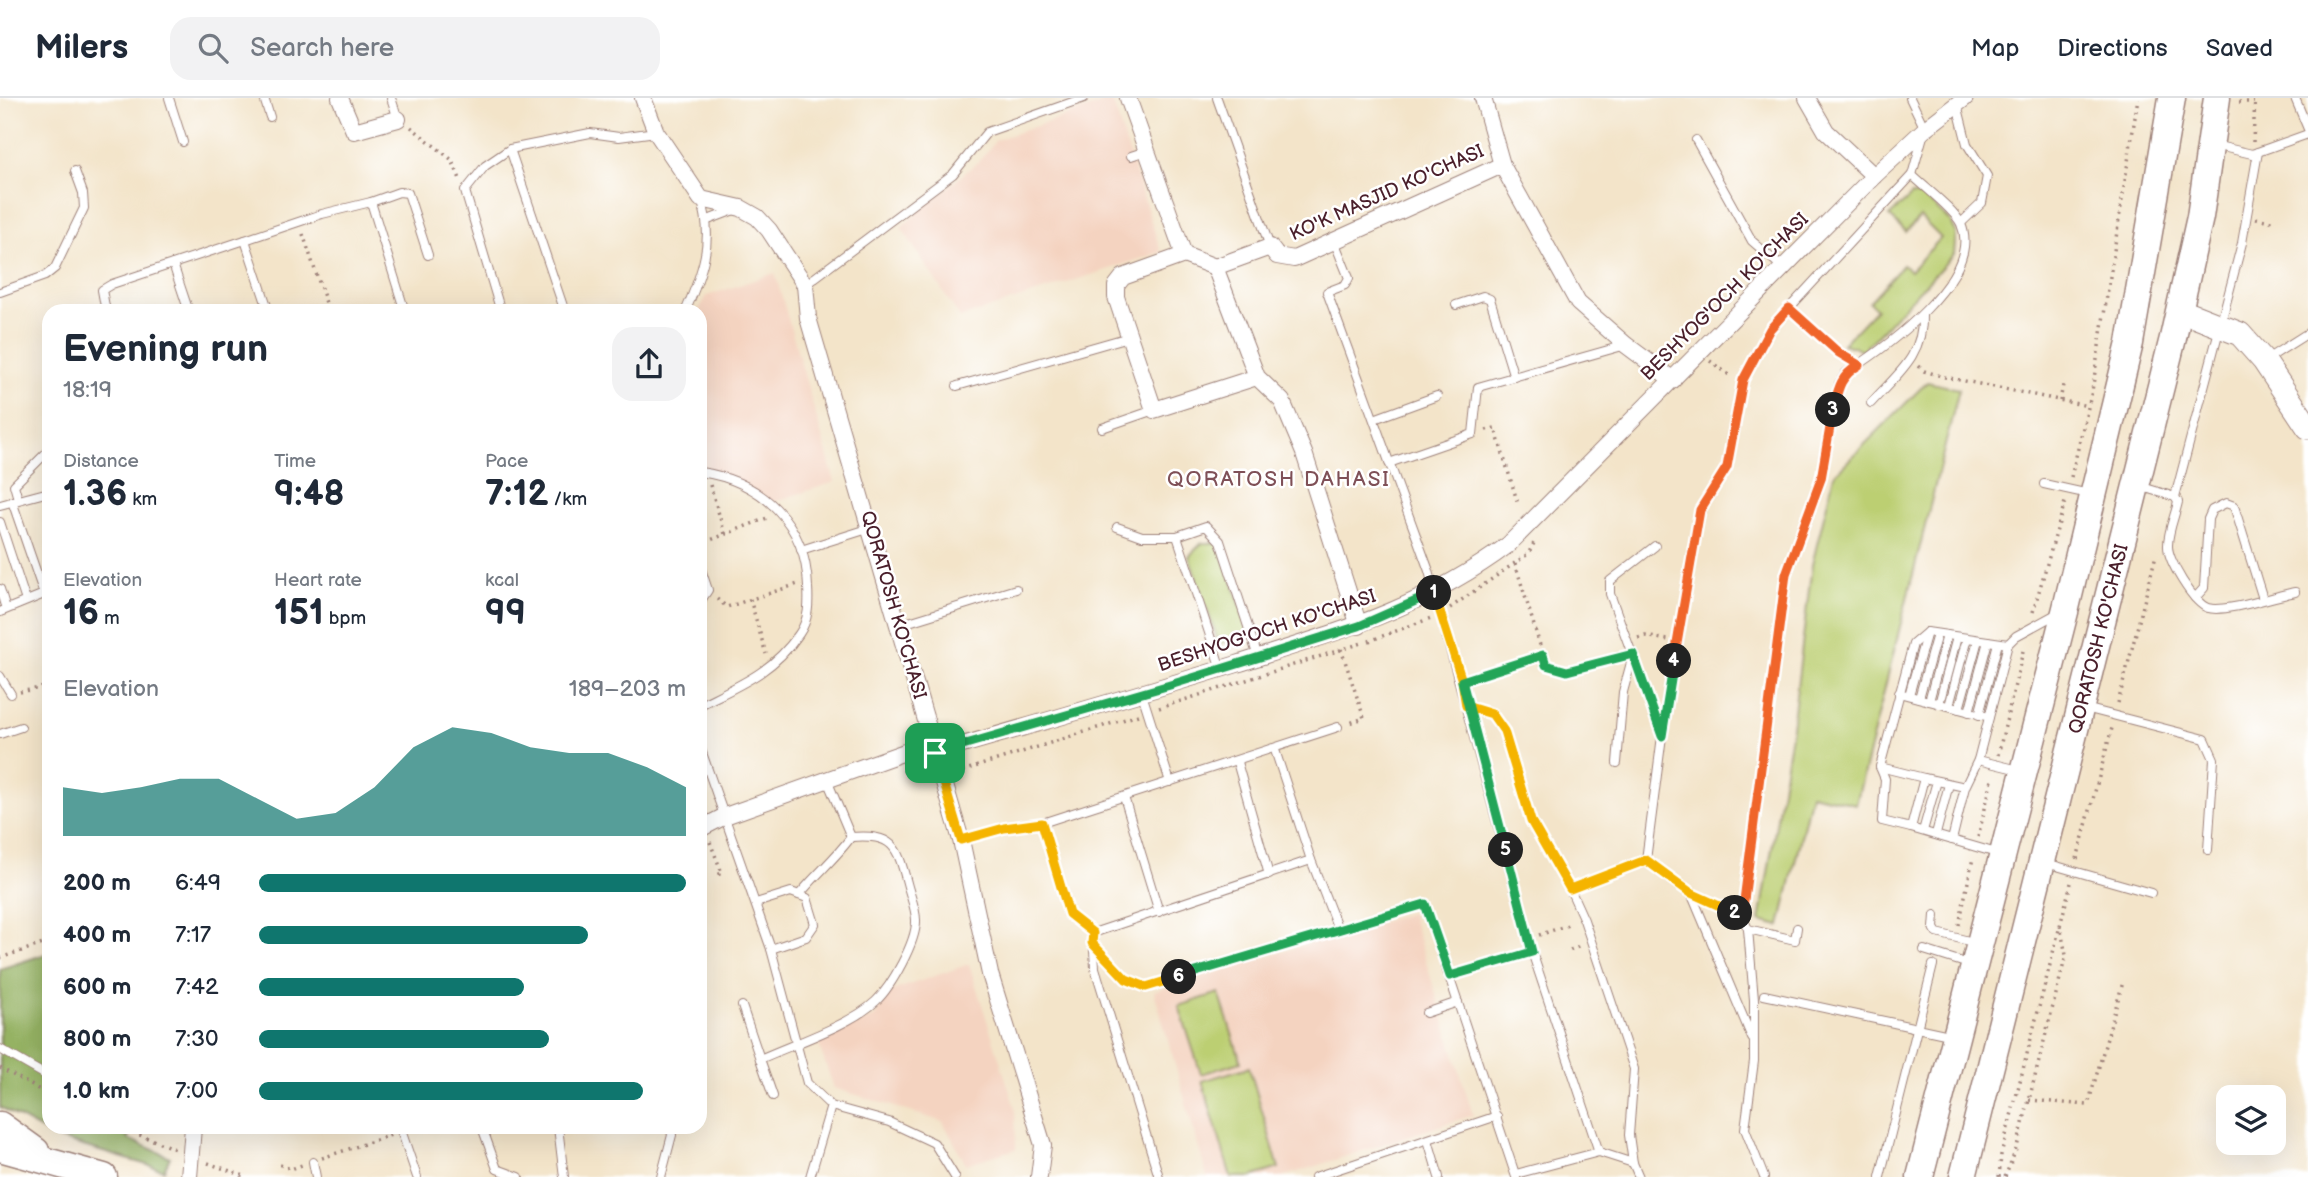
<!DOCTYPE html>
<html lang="en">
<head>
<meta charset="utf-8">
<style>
  :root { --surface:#fff; --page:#f2f2f3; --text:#1f2937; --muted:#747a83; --line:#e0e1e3; --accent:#0f766e }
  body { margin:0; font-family:"Balsamiq Sans",sans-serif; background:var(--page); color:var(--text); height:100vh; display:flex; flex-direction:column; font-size:26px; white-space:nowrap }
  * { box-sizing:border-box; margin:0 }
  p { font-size:23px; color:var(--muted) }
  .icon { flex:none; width:38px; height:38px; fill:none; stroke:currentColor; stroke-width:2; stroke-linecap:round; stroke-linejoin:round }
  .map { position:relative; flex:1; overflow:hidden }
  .drawer { position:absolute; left:42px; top:206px; width:665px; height:830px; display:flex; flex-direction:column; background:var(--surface); border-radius:21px; box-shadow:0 7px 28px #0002 }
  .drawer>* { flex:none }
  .fabs { position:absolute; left:2216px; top:987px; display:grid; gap:14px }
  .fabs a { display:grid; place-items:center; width:70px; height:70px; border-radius:14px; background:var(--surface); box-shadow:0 7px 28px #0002; font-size:35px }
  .pin { position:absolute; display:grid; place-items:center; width:60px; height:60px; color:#fff; margin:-30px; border-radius:14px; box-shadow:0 4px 10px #0006 }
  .km { position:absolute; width:35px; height:35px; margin:-18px; border-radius:50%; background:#222; color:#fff; font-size:19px; line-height:35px; text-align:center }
  .round { display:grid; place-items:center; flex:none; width:74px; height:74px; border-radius:21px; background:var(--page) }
  .summary { display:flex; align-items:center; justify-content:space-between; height:119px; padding:0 21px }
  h1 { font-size:38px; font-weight:700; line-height:52px }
  .metrics { display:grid; grid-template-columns:repeat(3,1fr); gap:10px; height:119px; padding:7px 21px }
  .metrics div { display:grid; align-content:center }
  .metrics b { font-size:35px; font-weight:700 }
  .metrics small { font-size:19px; font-weight:400 }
  .metrics p { font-size:19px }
  .chart { height:196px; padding:14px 21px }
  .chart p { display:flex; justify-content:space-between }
  .chart svg { width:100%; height:126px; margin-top:7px; fill:var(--accent); opacity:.7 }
  ul { padding:0 21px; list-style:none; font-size:23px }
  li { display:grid; grid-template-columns:112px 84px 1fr; align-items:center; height:52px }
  li i { height:18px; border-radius:9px; background:var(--accent) }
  header { display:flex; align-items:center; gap:42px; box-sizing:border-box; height:98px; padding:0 35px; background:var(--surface); border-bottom:2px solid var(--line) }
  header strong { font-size:33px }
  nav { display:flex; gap:38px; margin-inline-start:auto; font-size:24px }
  .search { width:490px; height:63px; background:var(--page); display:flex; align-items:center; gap:18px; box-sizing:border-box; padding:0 24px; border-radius:21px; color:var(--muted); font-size:26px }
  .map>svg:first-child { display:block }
</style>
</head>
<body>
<header>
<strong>Milers</strong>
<div class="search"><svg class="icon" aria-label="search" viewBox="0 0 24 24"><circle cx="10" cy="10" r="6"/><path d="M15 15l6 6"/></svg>Search here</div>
<nav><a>Map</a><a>Directions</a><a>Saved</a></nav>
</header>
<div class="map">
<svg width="2308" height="1079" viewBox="0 0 2308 1079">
  <rect width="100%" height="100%" fill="#fff"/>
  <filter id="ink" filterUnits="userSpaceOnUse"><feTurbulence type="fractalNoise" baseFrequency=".0143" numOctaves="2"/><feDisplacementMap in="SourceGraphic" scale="14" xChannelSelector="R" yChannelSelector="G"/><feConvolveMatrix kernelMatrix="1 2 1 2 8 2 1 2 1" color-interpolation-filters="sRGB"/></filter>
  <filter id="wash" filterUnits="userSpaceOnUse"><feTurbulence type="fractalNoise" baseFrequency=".00686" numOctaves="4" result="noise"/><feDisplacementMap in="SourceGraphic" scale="28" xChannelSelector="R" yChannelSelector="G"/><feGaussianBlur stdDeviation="1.57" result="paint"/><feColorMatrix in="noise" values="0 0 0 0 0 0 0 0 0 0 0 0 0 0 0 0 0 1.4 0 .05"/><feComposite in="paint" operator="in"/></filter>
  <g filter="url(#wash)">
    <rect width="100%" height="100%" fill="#f3e4c9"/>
    <g fill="#f4d3c0">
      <path d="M1112,2l49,152 -201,66 -59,-91 78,-66 17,-21z"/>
      <path d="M775,175l60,209 -65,21 -70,-40 -2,-151 9,-16z"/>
      <path d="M1411,815l62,202 -191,62h-75l-53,-186z"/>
      <path d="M969,866l46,144 1,41 -50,15 -23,-42 -109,-34 -17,-48 58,-23 14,-25z"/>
    </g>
    <g fill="#bccf72" stroke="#83774e" stroke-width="2">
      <path d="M1912,97l12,2 26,24 6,11 -2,22 -91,96 -20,-6 33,-35 -7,-7 34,-37 7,6 31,-33 -21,-21 -14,15 -17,-16z"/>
      <path d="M1927,284l32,7 -103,415 -45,-10 -31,132 -20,-5 32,-193 20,-163 22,-90z"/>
      <path d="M1202,445h17l31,90 -31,11 -30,-88z"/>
      <path d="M1219,895l22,69 -40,12 -22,-68z"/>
      <path d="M1249,969l30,101 -28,9h-20l-29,-96z"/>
    </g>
    <path fill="#95b264" stroke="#706848" stroke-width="2" d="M49,855v174h82l-3,12 42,18 -6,13 -108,-32 -56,-31v-138z"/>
  </g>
  <g filter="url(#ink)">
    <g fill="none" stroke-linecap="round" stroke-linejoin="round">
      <g stroke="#9e827a" stroke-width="10">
        <g id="lane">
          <path d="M169,0l14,44"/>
          <path d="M264,0l6,19"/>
          <path d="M391,0l7,21"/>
          <path d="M1217,0l53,149"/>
          <path d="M2295,0l13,31"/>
          <path d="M1957,6l10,40 20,32 -5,27 -21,20"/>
          <path d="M1696,42l56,101 31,27"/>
          <path d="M2214,47l38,9 56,-20"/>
          <path d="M510,51l55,163"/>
          <path d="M1131,58l15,-5"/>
          <path d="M708,122l26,-10"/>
          <path d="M1334,143l15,37 -4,7 -18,7 102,279 103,381 67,200"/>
          <path d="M173,166l16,48"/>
          <path d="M805,187l148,-111 34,-42 97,-34"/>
          <path d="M0,194l45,-16 10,-8 29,-60 -1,-15 -8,-22"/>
          <path d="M1456,207l27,-9 7,3 24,78"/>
          <path d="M106,214l-4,-22 10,-6 133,-44"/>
          <path d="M269,214l-24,-72 77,-26 49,-12"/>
          <path d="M405,214l-34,-110 28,-10 9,1 20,62"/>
          <path d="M501,214l-36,-121 20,-25 25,-17 80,-16 29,4 37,-5"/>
          <path d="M685,214c17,-38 30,-72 16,-113"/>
          <path d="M2267,261l41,-26"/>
          <path d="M957,288l172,-49"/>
          <path d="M1871,305c25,-28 53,-47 51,-88"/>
          <path d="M1374,321l63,-23"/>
          <path d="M1102,330l52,-18"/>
          <path d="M1389,365l84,-29 5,-47 148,-42"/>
          <path d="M700,374c62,9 106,51 108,115 1,16 1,33 -9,47 -26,38 -59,51 -99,71"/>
          <path d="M2044,386l45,10"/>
          <path d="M2139,388l36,11 3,5c-3,14 -10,29 -10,43 -1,15 26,59 40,63 18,5 67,-12 87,-16"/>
          <path d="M2175,399l67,-254 16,-91"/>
          <path d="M18,401l-4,-14 35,-35"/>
          <path d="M0,407l49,-13"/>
          <path d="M0,424l26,79"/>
          <path d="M1117,429l25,9h35"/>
          <path d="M1655,448l-45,35v13l51,139"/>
          <path d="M801,452l70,-22"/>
          <path d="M700,468l8,24 -8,12"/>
          <path d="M0,491l6,20"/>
          <path d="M2195,500l9,-10 4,-69 4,-9 14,-7 8,3 29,93"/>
          <path d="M0,514l44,-18 -32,-93"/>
          <path d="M899,527l117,-36"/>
          <path d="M1221,571l-44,-133 29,-10 14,15 38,116"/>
          <path d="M0,578l11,18"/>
          <path d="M1899,595l90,24"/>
          <path d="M1142,596l28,88"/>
          <path d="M1909,597l18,-63"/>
          <path d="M1919,600l18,-64"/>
          <path d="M1929,603l18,-66"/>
          <path d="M1939,606l18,-67"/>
          <path d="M1466,608l26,8 12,17 27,90 39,68"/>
          <path d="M1949,608l18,-68"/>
          <path d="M2085,610l120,31 9,20 -6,91"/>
          <path d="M1959,611l19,-69"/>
          <path d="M1969,614l19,-71"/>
          <path d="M1979,617l19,-72"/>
          <path d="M0,636l21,-7"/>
          <path d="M700,649l71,202 36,134 24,23 -21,71"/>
          <path d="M1978,662l-13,27 -41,-9 -13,50 89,26"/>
          <path d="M1237,664l32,113"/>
          <path d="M1617,665l6,-71 10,-37"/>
          <path d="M1880,669l44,11"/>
          <path d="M2019,672l-41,-10 30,-116 8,-8 42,-23"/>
          <path d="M1124,699l35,115"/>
          <path d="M1042,725l27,91 24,19 2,35 64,209"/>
          <path d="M1004,730l38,-5 296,-96"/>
          <path d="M1911,730l-29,-7 3,-42 -5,-12 33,-123 14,-12 81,12"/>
          <path d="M1923,733l14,-50"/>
          <path d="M1936,736l13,-50"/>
          <path d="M1952,742l13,-53"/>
          <path d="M1311,762l27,69"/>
          <path d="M1646,762l45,33 51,23 6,13 6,71v61l-9,68 19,48"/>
          <path d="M2046,765l105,30"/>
          <path d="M1691,795l61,145"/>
          <path d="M799,797c17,-21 36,-36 52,-58"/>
          <path d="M756,805l35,-11 16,6 8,26 -9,13 -35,12"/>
          <path d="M1935,817l-1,13 3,5 40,10"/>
          <path d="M1742,818l44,-342 35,-95 18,-95 7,-11c38,-24 138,-96 115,-149 -6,-14 -37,-37 -49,-49"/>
          <path d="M48,828h1"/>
          <path d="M1748,831l47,11 2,-12"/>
          <path d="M1093,835l218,-73 -36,-110"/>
          <path d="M1092,845l34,36 20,8 279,-83 91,273"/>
          <path d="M1924,852l48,15"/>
          <path d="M1450,878l82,-24"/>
          <path d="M1764,897l190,41"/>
          <path d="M742,908l18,53"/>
          <path d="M1426,915l32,-11"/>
          <path d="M0,951l49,28"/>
          <path d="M773,998l-13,-37c33,-15 91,-34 116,-58 15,-14 41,-60 40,-81 0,-11 -6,-25 -9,-37 -10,-38 -14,-49 -56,-46l-24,-57"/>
          <path d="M831,1008l58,16 45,21 21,34"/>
          <path d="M400,1029l17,50"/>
          <path d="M482,1029l15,42 22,8"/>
          <path d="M558,1029l6,50"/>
          <path d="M1428,1042l11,37"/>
          <path d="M313,1064l3,15"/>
          <path d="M1516,1076l83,-22 34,11"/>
          <path d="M661,1079l11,-42 -2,-8"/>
          <path d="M1315,1079l182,-61"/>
          <path d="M1639,1079l-6,-14 -4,-28 5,-66 -50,-149 -14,-31 76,-29 16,-124 38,-226 27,-43 16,-87 27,-51 142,-154 13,-46 -15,-31"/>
          <path d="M1880,1079l53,-212"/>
        </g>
      </g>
      <g stroke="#9e827a" stroke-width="18">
        <g id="street">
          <path d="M340,0l14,33 44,-12"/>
          <path d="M643,0l13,34 45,67 40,9 16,9 12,13 36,55 3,33 153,522 29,134 53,171 -4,32"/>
          <path d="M1128,0l56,157"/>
          <path d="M1483,0l19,67 76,138 48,42 47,35"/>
          <path d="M1807,0l19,33 48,45"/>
          <path d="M1215,169l55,-20 7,9 17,3 208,-94"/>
          <path d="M1257,279l-103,33 -38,-113v-11l7,-9 61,-22 31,12 42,110 25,24 22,52 55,173"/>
          <path d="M700,731l25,-13 194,-69 16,6c101,-29 202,-58 302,-89 100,-32 185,-55 271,-119l366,-369 51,-47 40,-31"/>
          <path d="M189,1079l4,-50"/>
        </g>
      </g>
      <g stroke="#9e827a" stroke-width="25">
        <path id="secondary" d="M2179,212l61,24 24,27 44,66"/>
      </g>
      <g stroke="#9e827a" stroke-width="29">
        <g id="primary">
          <path d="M0,1027l36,26"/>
          <path d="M0,1050l104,29"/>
          <path d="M1920,1079l146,-569 64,-265 42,-245"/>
          <path d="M1963,1079l210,-839 27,-121 17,-119"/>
        </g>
      </g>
      <g stroke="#9e827a" stroke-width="3.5" stroke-dasharray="2 5" stroke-linecap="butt">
        <path d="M2239,4h15"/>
        <path d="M411,29l41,33 8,19"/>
        <path d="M2253,44l2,-44"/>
        <path d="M2256,120l19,4"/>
        <path d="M303,136l26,78"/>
        <path d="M1798,218l50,42"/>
        <path d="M1710,263l22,16"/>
        <path d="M1919,268l5,5 21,6 143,29"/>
        <path d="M2060,303l3,-16"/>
        <path d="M1486,332l9,-2 23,76"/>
        <path d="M2071,379l21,-86 46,-293"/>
        <path d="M710,387l15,49"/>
        <path d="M701,456l2,-11 64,-25"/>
        <path d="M1515,465l31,102 21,6 54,-14"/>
        <path d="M717,501l10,8 71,-23"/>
        <path d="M750,501l16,55"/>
        <path d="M1450,510l78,-54 6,-11"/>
        <path d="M2033,514l32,-110"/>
        <path d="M1638,540l7,-2 23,4"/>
        <path d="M1369,543l62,-23"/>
        <path d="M1341,551l23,69 -17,6"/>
        <path d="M1468,581l75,-24"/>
        <path d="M20,594l29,-6"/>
        <path d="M2118,605l38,-148"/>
        <path d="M1159,610l203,-65"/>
        <path d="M1998,657l26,-108"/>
        <path d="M903,674l20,-6"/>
        <path d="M956,675l182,-58"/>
        <path d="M976,738l16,-4"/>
        <path d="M1978,739l15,-61"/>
        <path d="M710,744l12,31 -5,2"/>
        <path d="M2077,761l35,-131"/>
        <path d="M1959,827l14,-67"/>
        <path d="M1539,837l32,-11"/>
        <path d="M1570,852l11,-4"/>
        <path d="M0,860l49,-16"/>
        <path d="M0,970l49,27"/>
        <path d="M2029,1002l59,5 35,-123"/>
        <path d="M120,1029l55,22"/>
        <path d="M322,1060l69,-23"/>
        <path d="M208,1065l39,14"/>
        <path d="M280,1067l11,4 11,-4"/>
        <path d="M1999,1079l2,-22 70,-272"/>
        <path d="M2005,1079l12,-30 49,-192 -6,-29"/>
      </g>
      <use href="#lane" stroke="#fff" stroke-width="8"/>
      <use href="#street" stroke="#fff" stroke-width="16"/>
      <use href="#secondary" stroke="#fff" stroke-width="23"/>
      <use href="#primary" stroke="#fff" stroke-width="26"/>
    </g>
  </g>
  <g fill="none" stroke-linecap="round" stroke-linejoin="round" filter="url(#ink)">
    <g stroke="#fff" stroke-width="14">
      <path id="split-1" d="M935,655l235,-68 189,-59 75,-33"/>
    </g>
    <g stroke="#fff" stroke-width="14">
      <path id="split-2" d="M1434,495l28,88 4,25 26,8 12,17 27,90 39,68 76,-29 45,33 44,20"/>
    </g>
    <g stroke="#fff" stroke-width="14">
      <path id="split-3" d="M1735,815l7,3 44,-342 35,-95 12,-69"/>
    </g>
    <g stroke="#fff" stroke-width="14">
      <path id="split-4" d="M1674,563l26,-151 27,-43 16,-87 27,-51 19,-21 50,45 20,12c-19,11 -21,24 -26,45"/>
    </g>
    <g stroke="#fff" stroke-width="14">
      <path id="split-5" d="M1506,752l-44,-169 81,-26 3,10 21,6 66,-17 29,82 12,-75"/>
    </g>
    <g stroke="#fff" stroke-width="14">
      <path id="split-6" d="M1179,879l246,-73 25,72 82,-24 -26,-102"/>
    </g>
    <g stroke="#fff" stroke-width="14">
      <path id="split-7" d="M935,655l26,87 43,-12 38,-5 27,91 24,19 -1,10 34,36 20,8 33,-10"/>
    </g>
    <use href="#split-1" stroke="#22a559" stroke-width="9"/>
    <use href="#split-2" stroke="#f5b400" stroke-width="9"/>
    <use href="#split-3" stroke="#f0652b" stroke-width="9"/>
    <use href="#split-4" stroke="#f0652b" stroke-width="9"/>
    <use href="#split-5" stroke="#22a559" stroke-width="9"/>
    <use href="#split-6" stroke="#22a559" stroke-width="9"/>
    <use href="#split-7" stroke="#f5b400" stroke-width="9"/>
  </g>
  <g text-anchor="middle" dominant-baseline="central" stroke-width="5" stroke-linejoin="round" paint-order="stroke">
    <g font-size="19" fill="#4a1f2b" stroke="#fff">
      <text transform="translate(1387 95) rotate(-24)">KO'K MASJID KO'CHASI</text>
      <text transform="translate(1725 199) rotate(-45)">BESHYOG'OCH KO'CHASI</text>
      <text transform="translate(893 507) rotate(74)">QORATOSH KO'CHASI</text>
      <text transform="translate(1267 533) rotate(-18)">BESHYOG'OCH KO'CHASI</text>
      <text transform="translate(2099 541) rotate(-76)">QORATOSH KO'CHASI</text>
    </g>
    <g font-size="21" letter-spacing="2" fill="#7f5057" stroke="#fff">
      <text x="1279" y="381">QORATOSH DAHASI</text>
    </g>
  </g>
</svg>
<div class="fabs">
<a><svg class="icon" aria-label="layers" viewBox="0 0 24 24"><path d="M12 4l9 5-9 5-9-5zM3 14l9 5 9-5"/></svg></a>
</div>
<div class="pin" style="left:935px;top:655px;background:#1e9e55"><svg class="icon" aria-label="arrive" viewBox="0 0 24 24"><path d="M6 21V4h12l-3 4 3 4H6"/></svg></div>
<b class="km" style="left:1434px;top:495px">1</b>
<b class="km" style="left:1735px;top:815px">2</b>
<b class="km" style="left:1833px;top:312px">3</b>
<b class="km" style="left:1674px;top:563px">4</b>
<b class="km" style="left:1506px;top:752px">5</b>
<b class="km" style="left:1179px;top:879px">6</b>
<section class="drawer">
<div class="summary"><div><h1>Evening run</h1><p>18:19</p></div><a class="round"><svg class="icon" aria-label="share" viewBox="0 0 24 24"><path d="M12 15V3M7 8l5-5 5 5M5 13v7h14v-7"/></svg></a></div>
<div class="metrics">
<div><p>Distance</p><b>1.36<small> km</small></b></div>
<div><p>Time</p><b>9:48</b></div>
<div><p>Pace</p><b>7:12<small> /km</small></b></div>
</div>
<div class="metrics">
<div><p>Elevation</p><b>16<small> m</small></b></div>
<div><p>Heart rate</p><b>151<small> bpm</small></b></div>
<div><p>kcal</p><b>99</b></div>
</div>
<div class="chart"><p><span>Elevation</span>189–203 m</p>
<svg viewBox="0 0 160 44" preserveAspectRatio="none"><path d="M0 44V27L10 29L20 27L30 24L40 24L50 31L60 38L70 36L80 27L90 13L100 6L110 8L120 13L130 15L140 15L150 20L160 27V44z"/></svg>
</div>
<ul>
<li><b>200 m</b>6:49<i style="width:100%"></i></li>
<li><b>400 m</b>7:17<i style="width:77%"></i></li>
<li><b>600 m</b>7:42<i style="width:62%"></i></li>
<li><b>800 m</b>7:30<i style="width:68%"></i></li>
<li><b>1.0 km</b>7:00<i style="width:90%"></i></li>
</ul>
</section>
</div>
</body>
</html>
